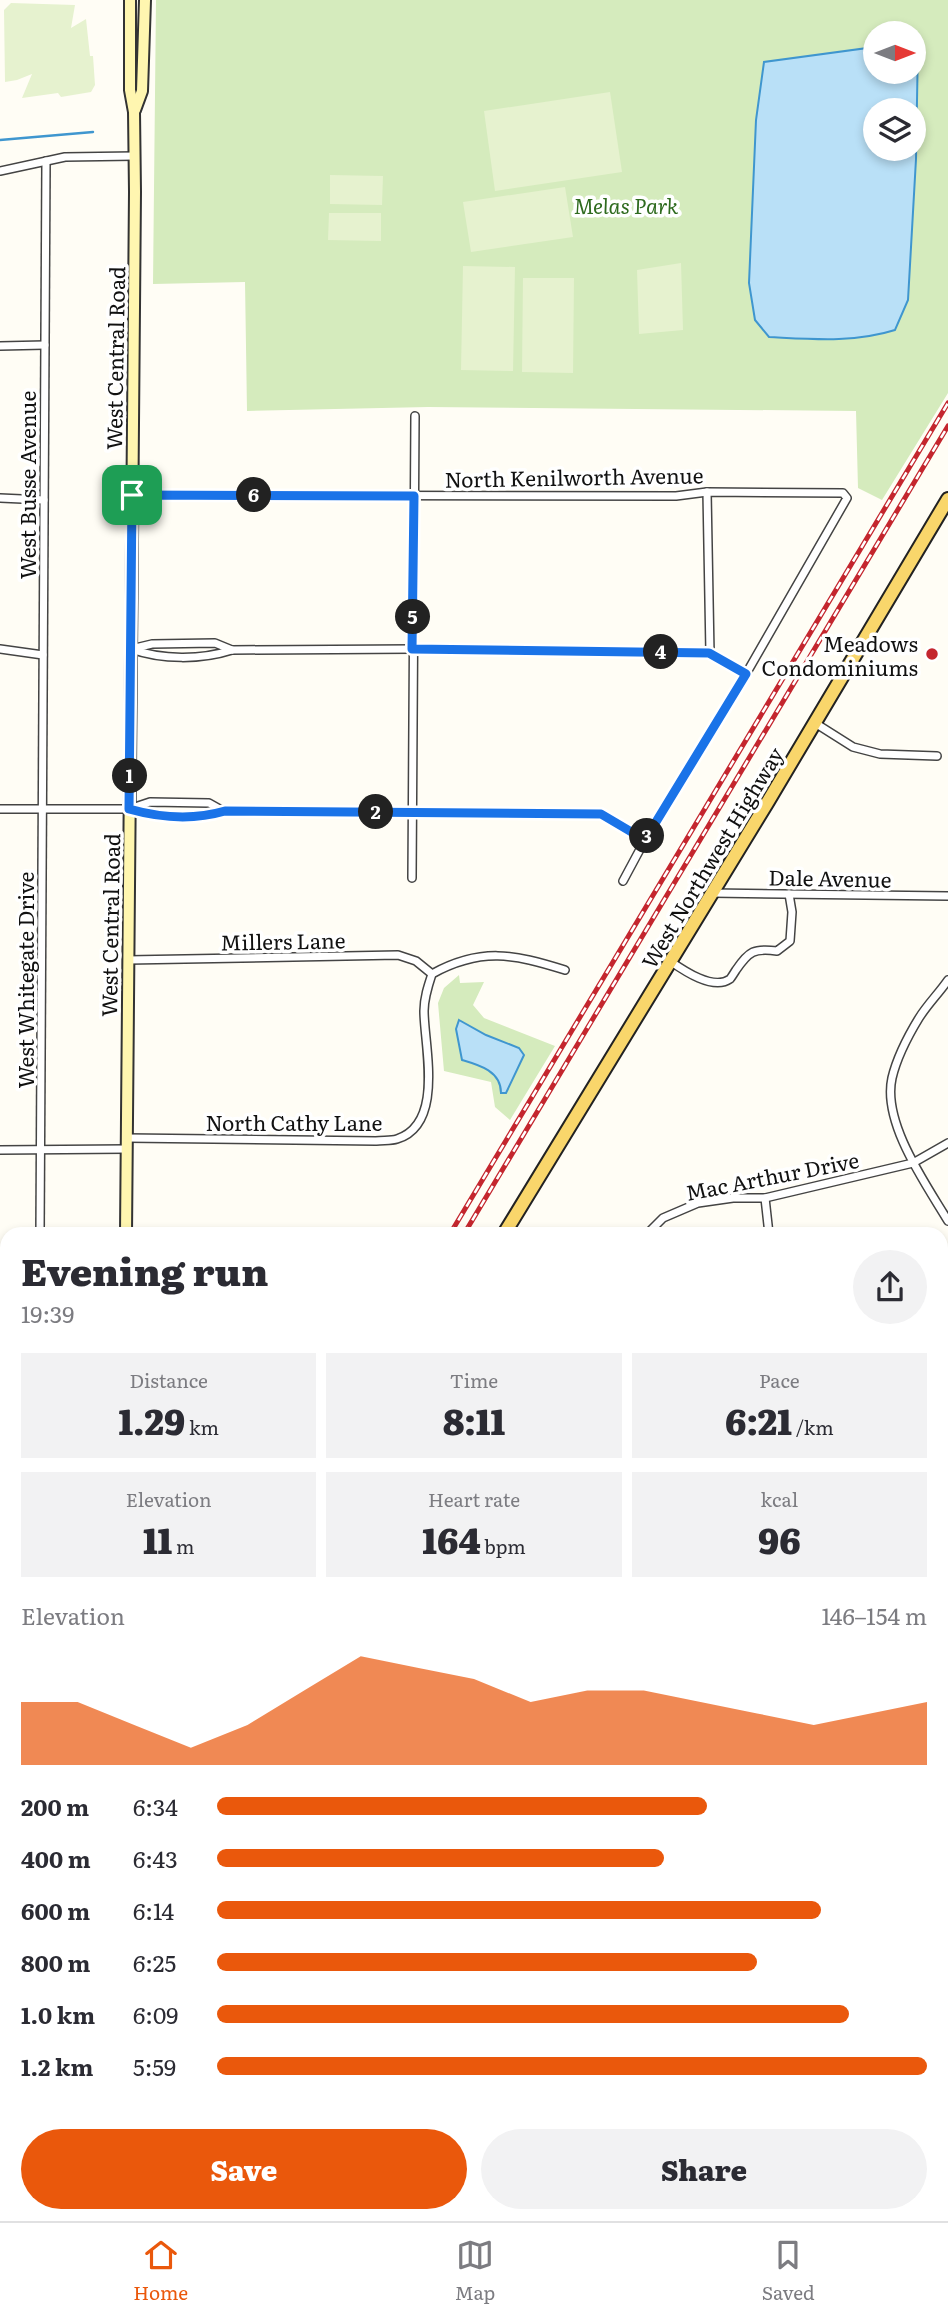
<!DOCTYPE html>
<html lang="en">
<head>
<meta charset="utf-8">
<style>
  :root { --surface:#fff; --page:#f2f2f3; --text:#2b2b33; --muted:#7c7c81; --line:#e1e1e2; --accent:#ea580c }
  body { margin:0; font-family:Literata,serif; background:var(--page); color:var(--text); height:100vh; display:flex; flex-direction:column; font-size:26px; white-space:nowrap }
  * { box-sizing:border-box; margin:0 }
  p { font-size:23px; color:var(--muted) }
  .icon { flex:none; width:38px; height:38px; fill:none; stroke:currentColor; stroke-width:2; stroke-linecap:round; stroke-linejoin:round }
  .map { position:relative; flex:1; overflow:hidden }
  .drawer { position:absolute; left:0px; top:1227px; width:948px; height:996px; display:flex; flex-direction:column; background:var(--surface); border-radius:21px 21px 0 0; box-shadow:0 4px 10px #0003 }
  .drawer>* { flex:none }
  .needle { width:46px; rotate:90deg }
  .tools { position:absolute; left:863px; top:21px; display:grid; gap:14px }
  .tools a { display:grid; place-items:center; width:63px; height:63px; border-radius:50%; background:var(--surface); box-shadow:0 4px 10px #0003; font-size:35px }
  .pin { position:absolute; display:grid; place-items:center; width:60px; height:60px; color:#fff; margin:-30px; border-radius:14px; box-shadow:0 4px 10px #0006 }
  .km { position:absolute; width:35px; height:35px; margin:-18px; border-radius:50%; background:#222; color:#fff; font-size:19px; line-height:35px; text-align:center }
  .round { display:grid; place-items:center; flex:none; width:74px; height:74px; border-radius:37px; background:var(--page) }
  .overview { display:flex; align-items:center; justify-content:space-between; height:119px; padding:0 21px }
  h1 { font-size:38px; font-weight:800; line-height:52px }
  .figures { display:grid; grid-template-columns:repeat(3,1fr); gap:10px; height:119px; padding:7px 21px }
  .figures div { display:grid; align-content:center; border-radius:0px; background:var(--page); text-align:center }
  .figures b { font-size:35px; font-weight:800 }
  .figures small { font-size:19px; font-weight:400 }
  .figures p { font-size:19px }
  .chart { height:196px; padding:14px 21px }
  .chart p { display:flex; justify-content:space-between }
  .chart svg { width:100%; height:126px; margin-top:7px; fill:var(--accent); opacity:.7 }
  .button { display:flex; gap:14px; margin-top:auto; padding:14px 21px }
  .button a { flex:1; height:80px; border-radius:42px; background:var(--accent); color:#fff; font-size:28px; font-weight:800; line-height:80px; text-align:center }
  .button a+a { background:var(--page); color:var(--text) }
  ul { padding:0 21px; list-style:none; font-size:23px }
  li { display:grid; grid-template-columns:112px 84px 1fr; align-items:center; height:52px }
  li i { height:18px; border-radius:9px; background:var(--accent) }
  .dock { display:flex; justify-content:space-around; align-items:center; height:98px; border-top:2px solid var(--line); background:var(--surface); font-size:19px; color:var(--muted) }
  .dock a { display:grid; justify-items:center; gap:4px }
  .dock .selected { color:var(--accent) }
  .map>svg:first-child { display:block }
</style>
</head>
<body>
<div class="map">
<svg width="948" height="2221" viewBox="0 0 948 2221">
  <rect width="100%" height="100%" fill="#fffdf5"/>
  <g fill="#d5ebbd" fill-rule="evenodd">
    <path d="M156,0h792v393l-66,107 -24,-12 -2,-77 -428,-4 -181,4 -2,-129 -92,2zM875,33h39v39h-39zM875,110h39v39h-39z"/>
    <path d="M459,975l1,8 24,-1 -11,23 11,13 71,28 -45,74 -15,-13 -4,-25 -47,-11 -6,-68 6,-15z"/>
    <path d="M7,2209v7h42v5h-49z"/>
  </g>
  <g fill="#e6f2cf">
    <path d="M11,3l64,2 -4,23 15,-9 4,37h3l2,29 -4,7 -30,5 -3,-4 -36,5 10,-24 -15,6 -12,2 -1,-72z"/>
    <path d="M610,92l12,80 -127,19 -11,-80z"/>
    <path d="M330,175l53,1 -1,29 -52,-1z"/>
    <path d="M565,187l8,50 -102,15 -8,-50z"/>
    <path d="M329,213h52v28l-53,-1z"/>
    <path d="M681,263l2,67 -44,4 -2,-64z"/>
    <path d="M463,266l52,1 -2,104 -52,-1z"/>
    <path d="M523,278h51l-1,95 -51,-1z"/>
  </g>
  <g fill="#b9e0f7" stroke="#3f96cf" stroke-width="2" fill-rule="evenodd">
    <path d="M914,43h4l-2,116 -8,141 -13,30c-41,13 -84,9 -126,7l-14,-17 -6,-37 7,-163 8,-58 111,-15v25h39zM875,110h39v39h-39z"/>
    <path d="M459,1020l27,15 33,13 5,7 -18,38h-5c0,-22 -22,-28 -39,-33l-6,-31z"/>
  </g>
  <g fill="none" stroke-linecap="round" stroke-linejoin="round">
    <path stroke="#3f96cf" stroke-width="2.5" d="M0,140l93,-8"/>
    <g stroke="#444" stroke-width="10">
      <g id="street">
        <path d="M0,171l65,-14 70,-1"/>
        <path d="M0,346l45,-1"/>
        <path d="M707,492l3,161"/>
        <path d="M132,495l544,1 31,-4 136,1 4,5 -101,176 -101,166 -22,41"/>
        <path d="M0,498l44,2"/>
        <path d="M0,649l43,6"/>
        <path d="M131,649c31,11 70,11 101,1l181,-1 297,4 36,21"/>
        <path d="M131,649l21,-5 63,-1 17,7"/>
        <path d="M815,723l38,24 27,7 57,2"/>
        <path d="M0,809h129l21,-7 59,1 16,9"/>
        <path d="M129,809c31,9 65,11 96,3l376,2 44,26"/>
        <path d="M412,878l3,-462"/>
        <path d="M712,893l236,3"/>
        <path d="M128,960l270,-5 18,6 16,13"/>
        <path d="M670,961c13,9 43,30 60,18 1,-1 6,-9 6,-9 13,-19 18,-22 41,-19l13,-10 2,-29 -3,-18"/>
        <path d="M948,980c-9,13 -21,25 -29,38 -11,18 -22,39 -27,60 -10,45 34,106 56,143"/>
        <path d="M127,1138l249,3c7,-1 15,0 21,-2 48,-15 27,-94 27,-128 0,-13 4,-25 8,-37 49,-27 82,-20 133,-4"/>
        <path d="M0,1150l127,-1"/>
        <path d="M765,1198l4,36"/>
        <path d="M40,1234l6,-1073"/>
        <path d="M647,1234l16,-16 35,-15 35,-5h32l148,-35 35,-20"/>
        <path d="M942,1462h6"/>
        <path d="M942,1601h6"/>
        <path d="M0,1620h7"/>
        <path d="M942,1741h6"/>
        <path d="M0,1781h7"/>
        <path d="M942,1883h6"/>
        <path d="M942,2024h6"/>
        <path d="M0,2106h7"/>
        <path d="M942,2165h6"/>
        <path d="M453,2221l6,-5"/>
        <path d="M684,2221v-5"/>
      </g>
    </g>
    <g stroke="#333" stroke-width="14">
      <g id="secondary">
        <path d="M135,110l7,-19 3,-91"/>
        <path d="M126,1234l9,-1042 -1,-80 -4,-22v-90"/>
        <path d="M0,1924l7,-11"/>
        <path d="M0,1952l7,-12"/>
        <path d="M117,2221l1,-5"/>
      </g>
    </g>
    <g stroke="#222" stroke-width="16">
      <g id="primary">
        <path d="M504,1234l263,-431 181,-304"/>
        <path d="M0,2075l7,-12"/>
      </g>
    </g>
    <use href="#street" stroke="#fff" stroke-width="7"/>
    <use href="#secondary" stroke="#fff6b0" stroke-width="10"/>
    <use href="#primary" stroke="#f9d66b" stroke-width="12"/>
    <g stroke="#c4262e" stroke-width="5">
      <g id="rail">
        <path d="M450,1234l498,-831"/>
        <path d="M464,1234l484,-808"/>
        <path d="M0,1998l7,-12"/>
      </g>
    </g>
    <use href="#rail" stroke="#fff" stroke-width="2.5" stroke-dasharray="8" stroke-linecap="butt"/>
  </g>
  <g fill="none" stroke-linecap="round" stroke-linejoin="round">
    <g stroke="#fff" stroke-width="14">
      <path id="route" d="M132,495l282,1 -2,153 297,4 37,21 -101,166 -44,-26 -376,-3c-31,9 -64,7 -96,-2z"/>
    </g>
    <use href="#route" stroke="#1a73e8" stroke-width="9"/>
  </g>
  <circle fill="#c4262e" stroke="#fff" stroke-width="2.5" cx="932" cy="654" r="7"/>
  <g text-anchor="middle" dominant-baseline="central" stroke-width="7" stroke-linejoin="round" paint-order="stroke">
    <g font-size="21" font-style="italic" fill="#2f6b1f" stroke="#fff">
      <text x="626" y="204">Melas Park</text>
    </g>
    <g font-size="21" fill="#111" stroke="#fff">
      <text transform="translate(114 358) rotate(-89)">West Central Road</text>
      <text transform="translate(574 476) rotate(-1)">North Kenilworth Avenue</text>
      <text transform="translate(26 485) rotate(-90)">West Busse Avenue</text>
      <text transform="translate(711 857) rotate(-59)">West Northwest Highway</text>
      <text transform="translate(830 877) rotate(1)">Dale Avenue</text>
      <text transform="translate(109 925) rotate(-89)">West Central Road</text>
      <text transform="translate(283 940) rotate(-1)">Millers Lane</text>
      <text transform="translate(24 980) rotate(-90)">West Whitegate Drive</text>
      <text x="294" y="1121">North Cathy Lane</text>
      <text transform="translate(772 1175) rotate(-11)">Mac Arthur Drive</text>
    </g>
    <g font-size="21" fill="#111" stroke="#fff" text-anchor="end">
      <text x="918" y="642">Meadows<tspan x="918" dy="24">Condominiums</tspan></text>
    </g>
  </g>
</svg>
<div class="tools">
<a><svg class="needle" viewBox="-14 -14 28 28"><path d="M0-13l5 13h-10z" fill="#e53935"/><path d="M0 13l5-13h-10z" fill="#7c7c81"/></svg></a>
<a><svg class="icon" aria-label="layers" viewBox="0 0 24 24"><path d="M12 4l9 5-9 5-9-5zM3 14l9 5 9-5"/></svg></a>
</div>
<div class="pin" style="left:132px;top:495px;background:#1e9e55"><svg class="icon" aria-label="arrive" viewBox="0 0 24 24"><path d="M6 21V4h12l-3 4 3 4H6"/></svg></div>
<b class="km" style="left:130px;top:776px">1</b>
<b class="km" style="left:376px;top:812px">2</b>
<b class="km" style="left:647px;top:836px">3</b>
<b class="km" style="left:661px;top:652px">4</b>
<b class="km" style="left:413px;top:617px">5</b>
<b class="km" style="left:254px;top:495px">6</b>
<section class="drawer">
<div class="overview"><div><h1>Evening run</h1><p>19:39</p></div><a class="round"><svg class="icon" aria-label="share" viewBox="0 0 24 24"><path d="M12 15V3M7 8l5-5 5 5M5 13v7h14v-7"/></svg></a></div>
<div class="figures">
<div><p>Distance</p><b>1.29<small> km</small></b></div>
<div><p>Time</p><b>8:11</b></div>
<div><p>Pace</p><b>6:21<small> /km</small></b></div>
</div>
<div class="figures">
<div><p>Elevation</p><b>11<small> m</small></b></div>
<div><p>Heart rate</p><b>164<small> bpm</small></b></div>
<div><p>kcal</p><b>96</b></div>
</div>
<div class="chart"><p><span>Elevation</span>146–154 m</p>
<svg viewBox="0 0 160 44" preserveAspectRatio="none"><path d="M0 44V22L10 22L20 30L30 38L40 30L50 18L60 6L70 10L80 14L90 22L100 18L110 18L120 22L130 26L140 30L150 26L160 22V44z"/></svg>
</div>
<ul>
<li><b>200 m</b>6:34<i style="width:69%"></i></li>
<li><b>400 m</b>6:43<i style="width:63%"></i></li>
<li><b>600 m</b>6:14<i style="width:85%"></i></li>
<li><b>800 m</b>6:25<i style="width:76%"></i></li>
<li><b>1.0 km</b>6:09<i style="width:89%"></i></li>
<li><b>1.2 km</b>5:59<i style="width:100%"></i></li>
</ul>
<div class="button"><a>Save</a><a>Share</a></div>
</section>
</div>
<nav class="dock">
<a class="selected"><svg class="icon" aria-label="home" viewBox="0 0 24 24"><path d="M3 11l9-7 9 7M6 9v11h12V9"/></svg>Home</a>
<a><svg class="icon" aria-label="map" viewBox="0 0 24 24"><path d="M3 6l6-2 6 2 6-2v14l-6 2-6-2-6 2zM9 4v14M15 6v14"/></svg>Map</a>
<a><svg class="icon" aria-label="saved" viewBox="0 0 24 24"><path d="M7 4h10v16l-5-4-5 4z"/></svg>Saved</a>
</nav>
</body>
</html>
